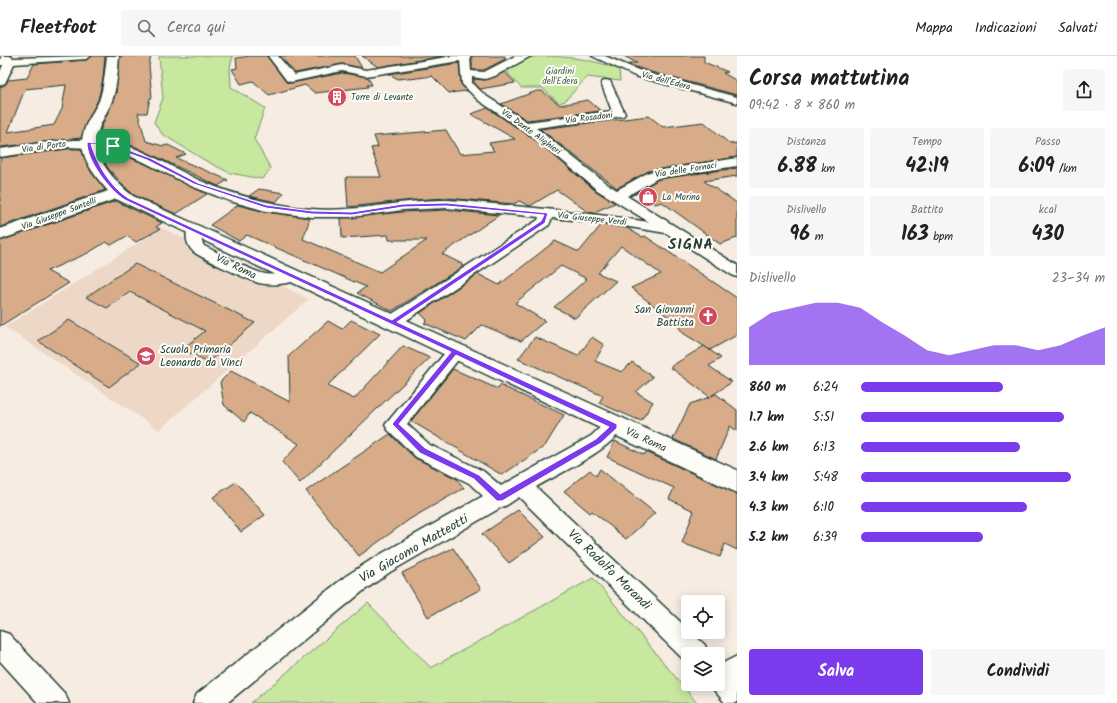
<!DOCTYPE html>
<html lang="it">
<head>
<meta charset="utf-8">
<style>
  :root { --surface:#fff; --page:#f6f6f6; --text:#222; --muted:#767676; --line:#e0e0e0; --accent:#7c3aed }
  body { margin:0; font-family:Kalam,sans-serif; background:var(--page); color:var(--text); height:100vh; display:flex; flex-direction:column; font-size:15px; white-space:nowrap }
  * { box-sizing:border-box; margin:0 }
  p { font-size:13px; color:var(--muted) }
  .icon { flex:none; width:22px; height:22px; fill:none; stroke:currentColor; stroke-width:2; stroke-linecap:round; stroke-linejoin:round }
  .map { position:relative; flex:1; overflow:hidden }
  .details { display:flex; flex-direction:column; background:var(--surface); width:380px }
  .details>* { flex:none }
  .buttons { position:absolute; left:681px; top:539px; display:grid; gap:8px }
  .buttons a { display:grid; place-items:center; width:44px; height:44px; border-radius:4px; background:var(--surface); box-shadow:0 2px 10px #0003; font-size:20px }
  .pin { position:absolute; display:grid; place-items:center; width:34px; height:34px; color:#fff; margin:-17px; border-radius:8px; box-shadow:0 2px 6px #0006 }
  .round { display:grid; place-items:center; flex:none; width:42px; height:42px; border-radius:4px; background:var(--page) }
  .summary { display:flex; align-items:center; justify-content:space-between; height:68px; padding:0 12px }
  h1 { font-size:22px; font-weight:700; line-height:30px }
  .stats { display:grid; grid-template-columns:repeat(3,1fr); gap:6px; height:68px; padding:4px 12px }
  .stats div { display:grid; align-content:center; border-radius:4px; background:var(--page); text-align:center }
  .stats b { font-size:20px; font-weight:700 }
  .stats small { font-size:11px; font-weight:400 }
  .stats p { font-size:11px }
  .chart { height:112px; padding:8px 12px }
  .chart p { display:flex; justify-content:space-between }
  .chart svg { width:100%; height:72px; margin-top:4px; fill:var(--accent); opacity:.7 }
  .cta { display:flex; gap:8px; margin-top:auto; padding:8px 12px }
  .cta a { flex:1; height:46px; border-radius:4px; background:var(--accent); color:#fff; font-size:16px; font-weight:700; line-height:46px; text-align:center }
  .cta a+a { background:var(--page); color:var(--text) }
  ul { padding:0 12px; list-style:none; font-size:13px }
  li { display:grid; grid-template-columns:64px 48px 1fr; align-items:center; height:30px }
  li i { height:10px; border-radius:5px; background:var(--accent) }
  header { display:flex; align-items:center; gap:24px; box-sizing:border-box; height:56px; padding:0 20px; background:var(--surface); border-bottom:1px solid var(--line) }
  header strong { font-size:19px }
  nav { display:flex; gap:22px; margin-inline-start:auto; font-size:14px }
  .search { width:280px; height:36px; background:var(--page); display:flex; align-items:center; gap:10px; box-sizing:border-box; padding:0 14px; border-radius:4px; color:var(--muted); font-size:15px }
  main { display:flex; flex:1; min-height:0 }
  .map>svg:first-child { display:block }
</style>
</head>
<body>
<header>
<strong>Fleetfoot</strong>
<div class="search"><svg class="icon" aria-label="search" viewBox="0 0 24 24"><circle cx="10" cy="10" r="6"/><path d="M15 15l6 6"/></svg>Cerca qui</div>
<nav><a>Mappa</a><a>Indicazioni</a><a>Salvati</a></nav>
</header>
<main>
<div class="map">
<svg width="737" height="647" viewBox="0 0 737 647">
  <rect width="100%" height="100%" fill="#f6ece1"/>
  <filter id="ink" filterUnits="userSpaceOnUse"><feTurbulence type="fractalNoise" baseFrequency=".025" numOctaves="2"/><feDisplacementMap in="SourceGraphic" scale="8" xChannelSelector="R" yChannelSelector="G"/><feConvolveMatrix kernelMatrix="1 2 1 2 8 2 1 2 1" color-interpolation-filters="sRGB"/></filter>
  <g filter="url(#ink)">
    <path fill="#edd8c7" d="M162,172l147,71 -150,131 -154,-103z"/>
    <g fill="#c8e79f" stroke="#74926a">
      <path d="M159,0h74l-3,11 1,20 34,21 -11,31 17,30 -9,10 -32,-6 -24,-12 -44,-27 -8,-12 9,-24z"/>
      <path d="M542,0c32,1 47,3 77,13l1,12 -33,-4 -22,24 -6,2 -17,-15h-21l-14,-16 17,-14z"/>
      <path d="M593,522l104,125h-446l117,-100 63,65z"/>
    </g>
    <g fill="#d8ab89" stroke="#1f3d34" fill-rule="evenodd">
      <path d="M92,0h13l-2,23 -5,21 -12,23 -5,15 -81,9v-60l6,-3 2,-4 19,-2 7,-14 52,-4zM66,29l-4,24 -8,16 -46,7 17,-43z"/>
      <path d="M120,0h31l-2,10 3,32h-2l-3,15h-9l8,28 17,5 5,-1 18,9 -10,4 52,22 -10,6 -82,-39 -23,-6 -14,-2 2,-11 15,-35z"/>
      <path d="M250,0h17l19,26 5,1 51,-10 26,4 4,8h-5l1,2 -53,6 -10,-8 -36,10 -16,-14 -12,3 -9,-15 5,-1 -1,-10z"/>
      <path d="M280,0h75l7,12 -20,-4 -47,9z"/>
      <path d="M362,0h82l-66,11z"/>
      <path d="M472,0h33v3l-21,11h-12z"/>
      <path d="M624,0h80v6l24,10 -5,1 14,8v14l-86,-23 -21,-7v-2h7z"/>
      <path d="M459,7l2,21 6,7 -18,2 -17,-17 -22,3 -3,-1 -9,1 -9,-5z"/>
      <path d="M505,16l10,11 -35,6 -6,-7v-3l11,1z"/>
      <path d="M537,35h5l18,14 28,-5 13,11 -74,9 -26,-16z"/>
      <path d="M488,52l50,34 58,49 19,12 -23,10 -4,-1 -31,-22 -27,16 -11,-5 -5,3 -67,-6 -34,2 -65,7 -2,-30h35l-10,-29 7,-1 -4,-11 72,-6 14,24 34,-3 -5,-8 26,-4 -44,-25z"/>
      <path d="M649,60l14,11 41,-5 26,22 7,-1v14l-88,14 -32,17 -77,-59z"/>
      <path d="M68,93h13l10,23 14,18 -105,37v-69z"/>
      <path d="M99,94h12l32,13 64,31 -31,20 -42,-19 -7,-6 -20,-22z"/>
      <path d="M737,112v8l-33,5 33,22v35l-17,6 -58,-42 -7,2 -17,-11 -8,3 29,-17z"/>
      <path d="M259,133l25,4 -8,9 -27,-6z"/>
      <path d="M116,145l46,22 -6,4 4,2 -24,13 -9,-6 -16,9 -5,-3 -18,11 -41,18 22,12 -69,43v-85z"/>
      <path d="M238,149l28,7 44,6 -7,21 77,33 47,-32h-38l-1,-5 -46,3 -1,-20 62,-6 44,-2 52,5 -57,39 20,10 -1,1 3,1 -72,45 -35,-18 9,-6 -119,-52 -8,6 -29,-16z"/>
      <path d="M602,168l25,4 15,9 3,-1 92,62v37l-27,15 -27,-17 -7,-10 -45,-35 30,-14 -40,-28 -23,27 18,8 -41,37 -21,-11 33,-28 -26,-13 -46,37 30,18 -24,20 -39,-16 -16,16 -42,-18 3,-3 -7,-7 58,-39 21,11 56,-44 24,11z"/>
      <path d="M135,208l120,59 -47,40 -26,-14 23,-18 -75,-39 -23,16 -21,-11z"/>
      <path d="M69,264l72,43 -32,24 -71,-46z"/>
      <path d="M351,264l29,14 -53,52 27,13 49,-53 27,12 -130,125 -18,-21 17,-18 -49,-31 -6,9 -20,-17 -4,-23 11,-11 59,31 -1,-46 39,-35 14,8z"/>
      <path d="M535,281l43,19 14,-19 12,8 -9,16 27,11 10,-10 21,15 -17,15 17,10 -12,19 -42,-18 4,-7 -85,-37z"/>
      <path d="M704,290l17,12 -12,8 23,16 -21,14 5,-2 21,16v21l-7,-5 -14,33 -43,-20 17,-35 20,-7 -40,-30z"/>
      <path d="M453,313l45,20 2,-4 64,30 -19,31 -43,29 -91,-54z"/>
      <path d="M390,378l25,24 42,21 7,9 -54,31 -51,37 -53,-65z"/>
      <path d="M615,385l29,14 2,-3 91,42v56l-12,-6 -5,13 -38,-14 12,-32 -25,-12 5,-11 -67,-31z"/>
      <path d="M600,413l55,44 -29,26 -34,-28 -2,2 -26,-22 26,-21 6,6z"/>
      <path d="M236,426l29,33 -24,17 -28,-35z"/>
      <path d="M518,454l27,27 -36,26 -27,-29z"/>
      <path d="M453,492l28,41 -53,28 -26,-44z"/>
    </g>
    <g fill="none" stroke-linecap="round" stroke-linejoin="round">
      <g stroke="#1f3d34" stroke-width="3">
        <g id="minor">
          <path d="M0,0h10l3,2 78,-2 -5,3 -72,5 -9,19 -5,3v-14l3,-7h-3v-6h2z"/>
          <path d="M268,0h10l16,19 48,-10 24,5 87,-14h17l1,15 13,1 31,-16h16l-36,20 -10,3 -13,-2v6l14,13 41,26 85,-11 -11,-28 5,-3 4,1 15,33 -2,2 -87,12 71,56 10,6 32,-18 88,-14v8l-79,12 -31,18 110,69v12l-5,-2 -66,-42 -61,-10 -53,-5 -3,7 -151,101 -6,2 -6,-2 -2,-4 2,-4 152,-98 1,-3 -92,-9 -44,2 -51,7h-40l-46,-6 -36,-10 -39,-15 -47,-24 -33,-13 -43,-2 -68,10v-8c38,-5 75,-13 113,-7 31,6 59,26 88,39 36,15 71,24 110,28 45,4 90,-10 136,-9 22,1 45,4 67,6 45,4 90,9 135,16l-52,-32 -58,-49 -61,-41 -16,-16 -2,-23 -94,15 -24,-5 -51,11 -4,-1z"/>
          <path d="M592,0h13l38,16 94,25v6l-102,-27z"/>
          <path d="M194,170l5,1c4,6 1,13 5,19 16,7 46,25 61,28 12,2 23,-3 34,0l3,3 -3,3c-13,4 -26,6 -40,3 -8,-2 -58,-25 -65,-31 -7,-5 -10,-18 -5,-25z"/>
          <path d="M455,290l6,2 3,4 -3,4 -54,68 23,21 53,26 18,15 90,-50 16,-15 7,-2 7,2 3,5c-13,24 -64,47 -88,61l152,142v3h3l14,13 3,9h-20l-1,9 -168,-166 -12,8 -7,3 -110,64 -28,20 -135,111h-34l4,-9 149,-118 28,-18 109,-62 -14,-13 -53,-26 -28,-27 -3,-5 64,-77z"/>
          <path d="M0,575l9,3 56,60 4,9h-31l-38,-42z"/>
          <path d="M737,600v47h-12l-16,-19h9v-22l3,2z"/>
        </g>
      </g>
      <g stroke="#1f3d34" stroke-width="3">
        <path id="major" d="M107,0h12c-1,14 -2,29 -6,42 -4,12 -12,22 -15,34 -7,25 17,50 35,64l604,274v23l-621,-294 -116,41v-11l108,-38c-14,-16 -32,-38 -24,-60 3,-11 10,-20 15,-30 5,-14 6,-30 8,-45z"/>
      </g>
      <use href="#minor" fill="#fdfcf7" fill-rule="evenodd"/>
      <use href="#major" fill="#fdfcf7" fill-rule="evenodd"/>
    </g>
  </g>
  <path fill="#7c3aed" stroke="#fff" fill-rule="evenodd" d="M87,86l27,3 36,13 48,25 68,22 46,6 40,1 51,-8 44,-1 101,10 -3,10 -148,99 220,102v4l-16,15 -99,58h-5l-23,-22 -54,-26 -28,-29 59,-72 -326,-152c-15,-9 -39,-40 -38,-58zM91,88l21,3 35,13 47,24 72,24 46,6 40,1 51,-8 44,-1 97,9 -3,6 -149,99 -264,-122c-17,-11 -31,-33 -37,-54zM456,299l153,72 -13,12 -96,55 -21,-19 -54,-27 -26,-24z"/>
  <defs>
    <g id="building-disc" transform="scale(1)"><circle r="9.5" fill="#d1495b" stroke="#fdfcf7"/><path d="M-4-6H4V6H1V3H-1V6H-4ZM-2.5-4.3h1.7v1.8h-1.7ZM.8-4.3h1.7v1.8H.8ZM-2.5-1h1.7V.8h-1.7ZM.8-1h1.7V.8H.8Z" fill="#fff"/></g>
    <g id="shop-disc" transform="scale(1)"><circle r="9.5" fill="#d1495b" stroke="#fdfcf7"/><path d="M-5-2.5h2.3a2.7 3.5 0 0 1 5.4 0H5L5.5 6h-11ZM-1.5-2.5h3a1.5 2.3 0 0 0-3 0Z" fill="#fff"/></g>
    <g id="church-disc" transform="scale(1)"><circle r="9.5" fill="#d1495b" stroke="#fdfcf7"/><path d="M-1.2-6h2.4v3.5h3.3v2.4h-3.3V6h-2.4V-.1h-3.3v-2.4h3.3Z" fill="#fff"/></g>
    <g id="school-disc" transform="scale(1)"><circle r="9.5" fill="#d1495b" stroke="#fdfcf7"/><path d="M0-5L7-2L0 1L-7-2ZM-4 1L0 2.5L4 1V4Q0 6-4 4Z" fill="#fff"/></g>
  </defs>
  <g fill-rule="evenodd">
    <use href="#building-disc" x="337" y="41"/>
    <use href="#shop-disc" x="648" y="141"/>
    <use href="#church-disc" x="708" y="260"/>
    <use href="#school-disc" x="146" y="300"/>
  </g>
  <g text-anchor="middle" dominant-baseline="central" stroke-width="4" stroke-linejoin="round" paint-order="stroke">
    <g font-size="9" fill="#415f49" stroke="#fdfcf7">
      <text x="560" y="15">Giardini<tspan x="560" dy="10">dell'Edera</tspan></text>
    </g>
    <g font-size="9" fill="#1f3d34" stroke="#fdfcf7">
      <text transform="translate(666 25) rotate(15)">Via dell'Edera</text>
      <text transform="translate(589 62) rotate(-7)">Via Rosadoni</text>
      <text transform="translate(531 76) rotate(36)">Via Dante Alighieri</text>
      <text transform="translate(44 91) rotate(-8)">Via di Porto</text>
      <text transform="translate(686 114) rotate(-9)">Via delle Fornaci</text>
      <text transform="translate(59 158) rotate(-20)">Via Giuseppe Santelli</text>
      <text transform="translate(592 163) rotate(6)">Via Giuseppe Verdi</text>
    </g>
    <g font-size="9" fill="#1f3d34" stroke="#fdfcf7" text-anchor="start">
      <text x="351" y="41">Torre di Levante</text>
      <text x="662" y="141">La Morina</text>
    </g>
    <g font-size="11" fill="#1f3d34" stroke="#fdfcf7">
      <text transform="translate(236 211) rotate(26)">Via Roma</text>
      <text transform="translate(646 384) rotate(25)">Via Roma</text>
    </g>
    <g font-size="11" fill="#1f3d34" stroke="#fdfcf7" text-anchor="end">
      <text x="694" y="254">San Giovanni<tspan x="694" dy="13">Battista</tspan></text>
      <text x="160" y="294" text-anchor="start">Scuola Primaria<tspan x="160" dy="13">Leonardo da Vinci</tspan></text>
    </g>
    <g font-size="13" fill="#1f3d34" stroke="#fdfcf7">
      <text transform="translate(414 493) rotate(-30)">Via Giacomo Matteotti</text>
      <text transform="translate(609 514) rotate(44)">Via Rodolfo Morandi</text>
    </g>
    <g font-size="15" font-weight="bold" letter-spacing="1" fill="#1f3d34" stroke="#fdfcf7">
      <text x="691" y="189">SIGNA</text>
    </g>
  </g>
</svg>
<div class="buttons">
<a><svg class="icon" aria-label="locate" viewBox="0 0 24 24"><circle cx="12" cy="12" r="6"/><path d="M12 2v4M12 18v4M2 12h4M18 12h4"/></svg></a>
<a><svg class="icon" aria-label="layers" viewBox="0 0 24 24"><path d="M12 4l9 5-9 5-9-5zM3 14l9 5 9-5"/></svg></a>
</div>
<div class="pin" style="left:113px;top:90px;background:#1e9e55"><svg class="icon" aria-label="arrive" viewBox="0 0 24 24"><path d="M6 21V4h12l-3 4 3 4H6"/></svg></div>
</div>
<section class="details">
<div class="summary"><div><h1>Corsa mattutina</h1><p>09:42 · 8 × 860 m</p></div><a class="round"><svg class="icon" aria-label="share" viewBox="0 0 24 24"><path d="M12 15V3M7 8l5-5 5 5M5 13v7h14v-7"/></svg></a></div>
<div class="stats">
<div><p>Distanza</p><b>6.88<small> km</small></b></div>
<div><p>Tempo</p><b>42:19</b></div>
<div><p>Passo</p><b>6:09<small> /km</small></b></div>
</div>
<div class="stats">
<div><p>Dislivello</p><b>96<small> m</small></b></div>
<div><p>Battito</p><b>163<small> bpm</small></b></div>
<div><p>kcal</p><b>430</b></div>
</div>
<div class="chart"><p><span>Dislivello</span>23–34 m</p>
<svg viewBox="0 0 160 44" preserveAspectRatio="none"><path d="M0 44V21L10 12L20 9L30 6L40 6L50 9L60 18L70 26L80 35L90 38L100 35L110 32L120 32L130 35L140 32L150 26L160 21V44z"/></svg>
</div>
<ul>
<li><b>860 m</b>6:24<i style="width:58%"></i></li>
<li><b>1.7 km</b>5:51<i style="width:83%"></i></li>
<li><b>2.6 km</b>6:13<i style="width:65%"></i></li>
<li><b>3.4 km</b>5:48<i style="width:86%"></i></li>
<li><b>4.3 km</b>6:10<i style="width:68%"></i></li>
<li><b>5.2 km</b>6:39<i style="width:50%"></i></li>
</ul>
<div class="cta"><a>Salva</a><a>Condividi</a></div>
</section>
</main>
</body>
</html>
